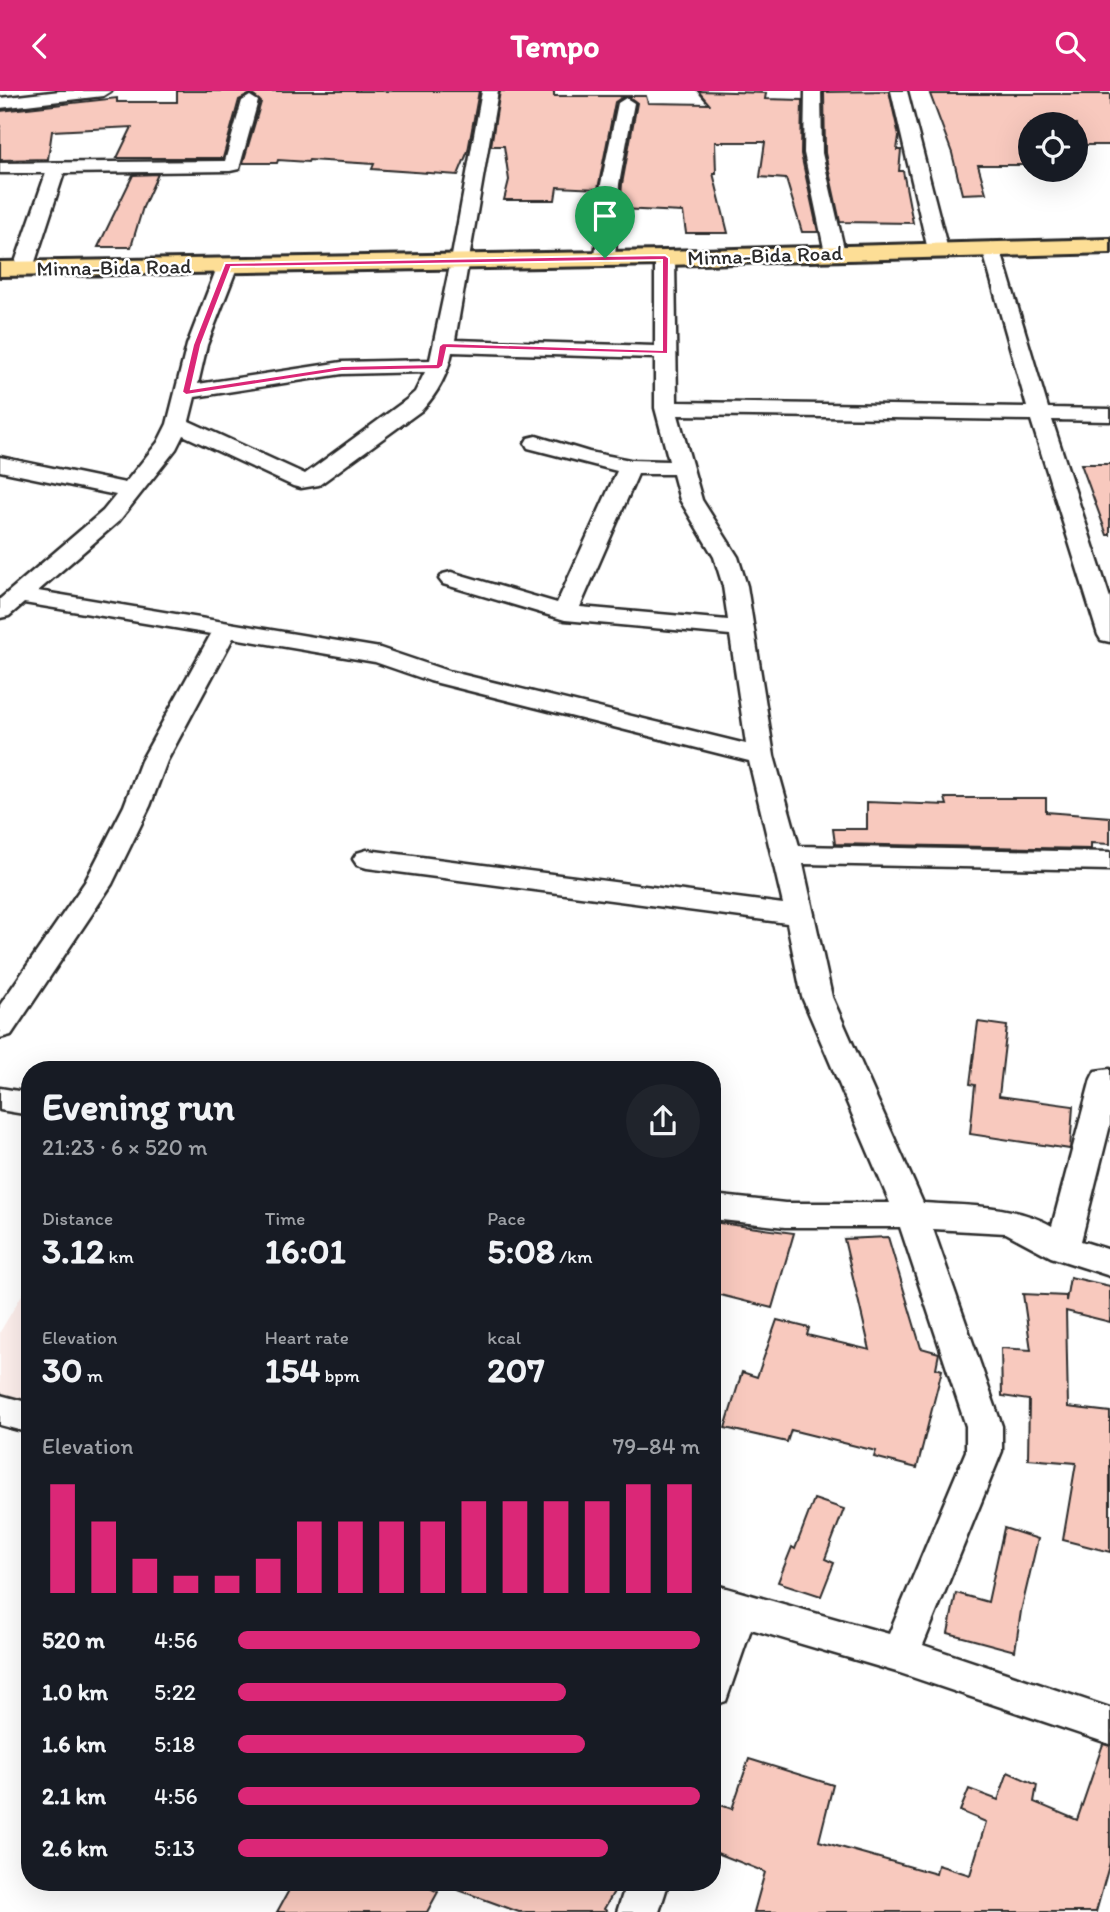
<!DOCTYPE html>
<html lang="en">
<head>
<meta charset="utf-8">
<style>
  :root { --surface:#171b24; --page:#20242c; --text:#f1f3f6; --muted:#9ea1a6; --accent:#db2777 }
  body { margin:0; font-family:Itim,sans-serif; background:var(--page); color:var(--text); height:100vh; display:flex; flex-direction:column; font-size:26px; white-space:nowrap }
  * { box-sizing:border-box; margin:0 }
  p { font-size:23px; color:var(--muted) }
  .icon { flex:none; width:38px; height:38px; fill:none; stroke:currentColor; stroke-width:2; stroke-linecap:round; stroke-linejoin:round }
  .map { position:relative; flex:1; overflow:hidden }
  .drawer { position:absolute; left:21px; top:970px; width:700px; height:830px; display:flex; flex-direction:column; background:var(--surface); border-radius:28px; box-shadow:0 7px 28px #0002 }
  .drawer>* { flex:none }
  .tools { position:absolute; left:1018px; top:21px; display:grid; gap:14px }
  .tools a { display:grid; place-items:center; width:70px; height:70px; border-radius:50%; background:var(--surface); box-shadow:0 7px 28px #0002; font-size:35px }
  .pin { position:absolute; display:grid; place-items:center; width:60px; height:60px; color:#fff; margin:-72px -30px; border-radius:50% 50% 50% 0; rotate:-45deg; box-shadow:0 0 7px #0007 }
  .pin .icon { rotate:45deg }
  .round { display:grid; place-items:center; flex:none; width:74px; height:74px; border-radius:37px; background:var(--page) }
  .overview { display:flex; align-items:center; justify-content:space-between; height:119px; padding:0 21px }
  h1 { font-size:38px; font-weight:800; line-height:52px }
  .stats { display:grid; grid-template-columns:repeat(3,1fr); gap:10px; height:119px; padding:7px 21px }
  .stats div { display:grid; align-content:center }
  .stats b { font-size:35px; font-weight:800 }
  .stats small { font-size:19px; font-weight:400 }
  .stats p { font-size:19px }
  .chart { height:196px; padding:14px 21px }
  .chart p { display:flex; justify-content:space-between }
  .chart svg { width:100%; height:126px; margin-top:7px; stroke:var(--accent); stroke-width:6 }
  ul { padding:0 21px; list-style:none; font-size:23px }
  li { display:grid; grid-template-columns:112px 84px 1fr; align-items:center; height:52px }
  li i { height:18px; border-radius:9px; background:var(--accent) }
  header { display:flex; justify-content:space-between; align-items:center; height:91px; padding:0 21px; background:var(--accent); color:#fff; font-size:32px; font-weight:800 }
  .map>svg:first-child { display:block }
</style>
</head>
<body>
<header><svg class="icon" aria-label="back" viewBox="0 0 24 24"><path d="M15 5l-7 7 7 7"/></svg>Tempo<svg class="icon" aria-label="search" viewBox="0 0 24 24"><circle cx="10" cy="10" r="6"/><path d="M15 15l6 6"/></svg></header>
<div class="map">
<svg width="1110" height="1821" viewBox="0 0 1110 1821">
  <rect width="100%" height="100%" fill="#fff"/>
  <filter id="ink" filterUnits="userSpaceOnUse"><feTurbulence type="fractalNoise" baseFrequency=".0143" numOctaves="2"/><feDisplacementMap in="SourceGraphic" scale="14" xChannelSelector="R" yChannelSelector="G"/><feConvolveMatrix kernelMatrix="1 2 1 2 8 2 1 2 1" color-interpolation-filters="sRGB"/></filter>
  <g filter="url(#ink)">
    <path fill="#fdefec" d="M30,1190v137l-30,-8v-78z"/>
    <g fill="#f8c9be" stroke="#2b2b2b" stroke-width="2">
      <path d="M177,0h302l-11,60 -10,24 -86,-6 2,-5 -65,-4 -1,2 -30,-2 -1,3h-34l18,-61 -10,-8 -12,6 -16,58h-106l15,-31 -80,4 -4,28 -48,1v-49l117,-13v4h60z"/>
      <path d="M500,0h54v5h70l-9,6 -17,87 -41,-2 -2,13h-51l5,-20 -5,-34h-13z"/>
      <path d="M698,0l68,2 -1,6 37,1 -1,54 17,78h-16l-16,-53 -26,-2 5,-35h-50l1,31h-3l15,60h-42l-3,-21 -63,-3 2,-25 15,-81 -9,-7h18l2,7 61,1z"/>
      <path d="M889,0l10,45 -2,14h4l-2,21h4l10,52 -73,-1 -15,-69 -1,-61z"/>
      <path d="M930,3h180v51h-34v-21h-45v41h-53l8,28 -24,1 -10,-41z"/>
      <path d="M158,83l-15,33 -12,40h-33l35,-72z"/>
      <path d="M1081,373h29v71h-3z"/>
      <path d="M945,707h101v14l64,5v27l-19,-1v6l-256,-5 -2,-15h34v-27l80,3z"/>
      <path d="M978,931l29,4 -8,70 74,10 -3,43 -100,-15 5,-49 -5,-1z"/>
      <path d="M712,1131l82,11 -22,75 -60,-15z"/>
      <path d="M888,1146l33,111 18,5 -3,15 6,2 -25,98 -43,-11 2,-6 -85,-21 -4,12 -62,-14 17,-56 15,5 20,-57 32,8 -2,7 63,15 -26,-111z"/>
      <path d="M1070,1186l40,9v36l-44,-11 2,96 42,5v140l-47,-12 13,-77 -48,-4 1,-59 -27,-4 -1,-48 30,2 -8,-56 43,2v5z"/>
      <path d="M814,1408l30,10 -19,50 9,4 -13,33 -43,-14 14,-35 3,2z"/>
      <path d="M1004,1437l34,11 -17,72 -6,40 -67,-18 8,-40 32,9z"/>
      <path d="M1103,1653l7,2v116l-14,50h-342l11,-40 -53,-21v-49l20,7 17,-50 84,26 -14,56 117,33 2,-9 32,10 16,-53 -26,-11 9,-22 29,11 10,-28 29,13 -3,17 43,18z"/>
      <path d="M294,1790h122l22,11 -11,20h-150z"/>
      <path d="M442,1790h93l19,8 4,-8h62l-16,28 4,3h-89l-77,-28z"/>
    </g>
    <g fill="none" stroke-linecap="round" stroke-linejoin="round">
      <g stroke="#2b2b2b" stroke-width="5">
        <g id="minor">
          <path d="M60,0h51l-8,5 -103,12v-10z"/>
          <path d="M482,0h16l-43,249 200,6v-88l10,-6 10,6 2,144 350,5 -45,-159 9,-6 9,6 48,160 62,1v12l-58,-1 58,178v44l-9,-2 -3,-5 -67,-215 -353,-5 24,85 36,57 9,29 27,170 25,90 311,6v18l-307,-6 29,133 91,206c45,3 89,1 129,23l39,-147 4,-8 15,-2v56l-29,116 29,9v26l-59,-19 -45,-24 -73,-4 69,197v25l-79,194 187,63v36l-210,-71 -149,-44 -25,72 -14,5v-76l4,-11 -4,-1v-34l177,50 77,-183v-25l-66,-199h-115l-73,-8v-24l73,8h105l-88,-206 -15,-74 -420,-55 -10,-3 -4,-6 4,-6 10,-3 416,54 -34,-143 -319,-80 -55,-19 -142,-24 -66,123 -17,45 -38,78 -101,151 -11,3v-33l85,-123 39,-76 17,-45 70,-127 -187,-31 -15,13 -9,2v-19l103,-88 13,-16 -116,-24v-14l125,26 33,-41 9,-18 20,-79 31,-80 10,-6 10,6 -31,80 -9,39 144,-22 88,-2 21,-99zM452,261l203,6v50l14,53 -39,-1 -41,-8 -53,-16 -8,2 -3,5 3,5 89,23 -60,132 -106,-31 -8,2 -4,5 4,5 122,36 165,15 16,109 -298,-73 -68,-23 -342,-57 81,-70 57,-72 7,-14 110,51 8,2 18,-3 103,-75c15,-16 26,-36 30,-58zM425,281l-10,20 -9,8 -101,74 -116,-53 6,-24 147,-23zM638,383h35l7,26 34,57 9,29 5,34 -148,-13z"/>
          <path d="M805,0h16l1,62 23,100 -10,6 -10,-6 -21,-100z"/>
          <path d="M891,0h16l41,159 -3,4h-14l-3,-4z"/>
          <path d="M250,5l8,5 -19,68 -9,2 -166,2 -31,95 -10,6 -7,-2 -3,-4 33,-95h-46v-10l225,-2 17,-60z"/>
          <path d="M626,7l8,5 -15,81 -4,75 -10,6 -10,-6 6,-75 17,-81z"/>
          <path d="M0,997l30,5v22l-30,-5z"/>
          <path d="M0,1304l30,8v30l-30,-8z"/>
          <path d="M627,1790h42l-10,31h-42z"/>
        </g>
      </g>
      <g stroke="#2b2b2b" stroke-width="6">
        <path id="primary" d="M1110,148v14l-445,12 -665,11v-14l665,-11z"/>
      </g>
      <use href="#minor" fill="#fff" fill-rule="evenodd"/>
      <use href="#primary" fill="#fdde96" fill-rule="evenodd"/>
    </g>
  </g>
  <path fill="#db2777" stroke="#fff" stroke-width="2" fill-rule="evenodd" d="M665,164l4,3 -1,96 -221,-6 -4,18 -4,3 -97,2 -156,24 -4,-3 11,-47 32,-82zM662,169v90l-219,-7 -4,3 -3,18 -94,2 -151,23 10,-44 30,-78z"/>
  <g text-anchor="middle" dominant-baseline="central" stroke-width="5" stroke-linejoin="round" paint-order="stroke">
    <g font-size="21" fill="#2b2b2b" stroke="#fff">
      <text transform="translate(765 164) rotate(-2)">Minna-Bida Road</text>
      <text transform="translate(114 176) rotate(-1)">Minna-Bida Road</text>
    </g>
  </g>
</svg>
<div class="tools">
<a><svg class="icon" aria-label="locate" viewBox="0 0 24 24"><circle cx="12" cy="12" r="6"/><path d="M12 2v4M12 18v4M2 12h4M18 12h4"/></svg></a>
</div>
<div class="pin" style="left:605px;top:167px;background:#1e9e55"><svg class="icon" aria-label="arrive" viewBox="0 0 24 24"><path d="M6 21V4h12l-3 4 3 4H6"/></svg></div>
<section class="drawer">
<div class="overview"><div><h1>Evening run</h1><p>21:23 · 6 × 520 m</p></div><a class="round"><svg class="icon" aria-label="share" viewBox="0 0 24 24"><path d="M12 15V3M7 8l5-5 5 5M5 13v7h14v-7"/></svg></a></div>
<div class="stats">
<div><p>Distance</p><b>3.12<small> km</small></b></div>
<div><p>Time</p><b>16:01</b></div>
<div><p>Pace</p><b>5:08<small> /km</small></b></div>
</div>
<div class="stats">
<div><p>Elevation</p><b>30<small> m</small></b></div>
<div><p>Heart rate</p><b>154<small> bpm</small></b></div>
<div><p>kcal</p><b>207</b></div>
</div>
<div class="chart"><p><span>Elevation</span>79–84 m</p>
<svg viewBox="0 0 160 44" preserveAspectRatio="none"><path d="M5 44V6M15 44V19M25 44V32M35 44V38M45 44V38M55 44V32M65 44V19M75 44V19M85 44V19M95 44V19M105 44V12M115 44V12M125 44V12M135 44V12M145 44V6M155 44V6"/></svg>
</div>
<ul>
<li><b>520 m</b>4:56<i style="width:100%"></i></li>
<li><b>1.0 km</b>5:22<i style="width:71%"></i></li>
<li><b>1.6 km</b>5:18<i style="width:75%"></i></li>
<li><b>2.1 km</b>4:56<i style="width:100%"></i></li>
<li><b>2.6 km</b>5:13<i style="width:80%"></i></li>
</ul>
</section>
</div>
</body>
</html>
